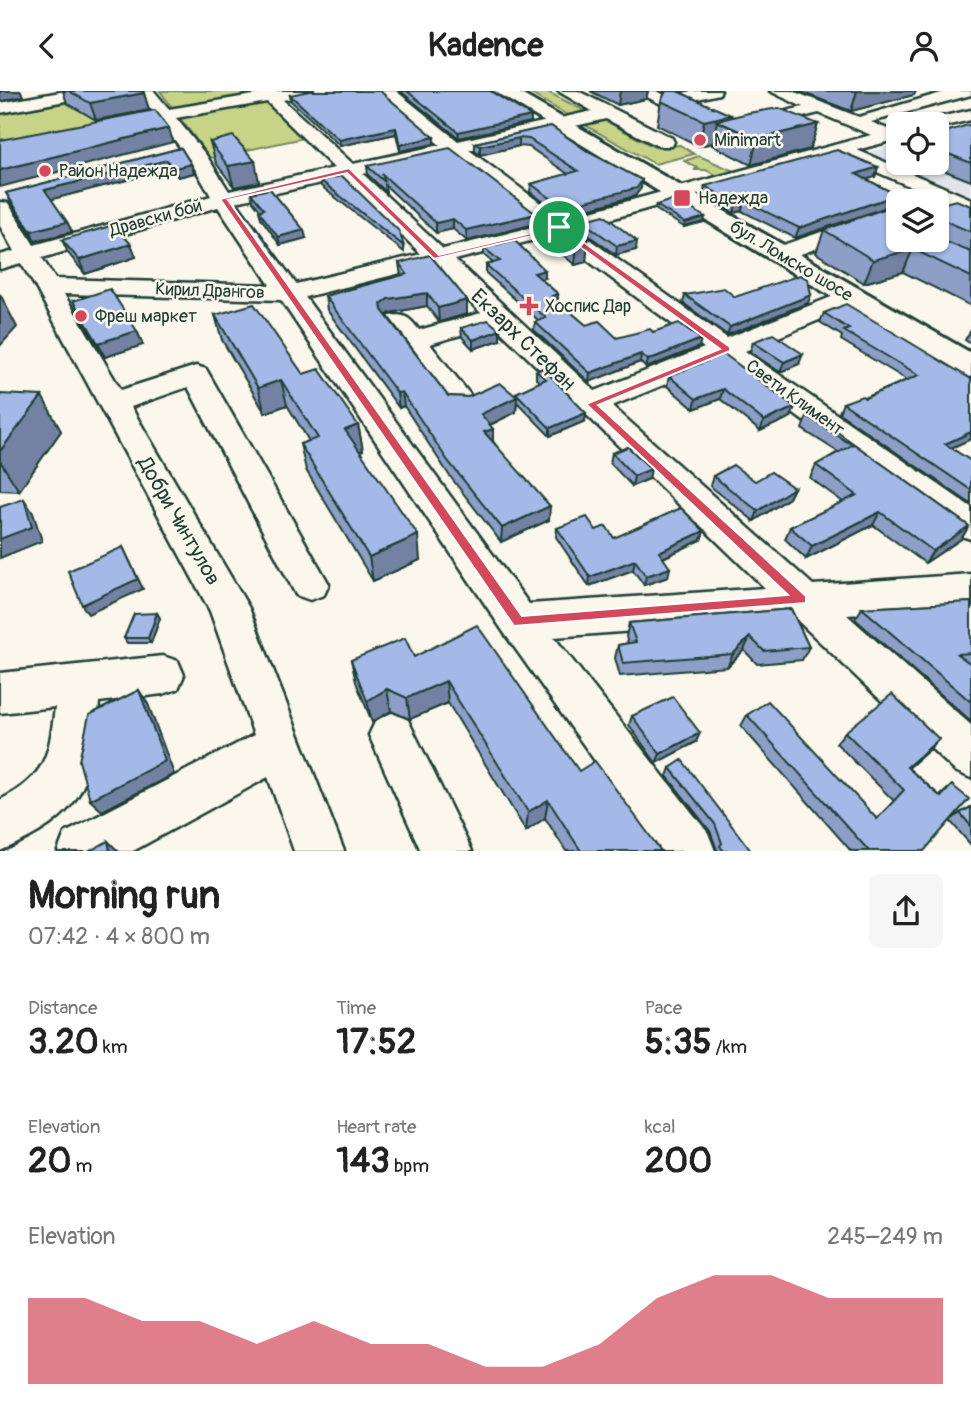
<!DOCTYPE html>
<html lang="en">
<head>
<meta charset="utf-8">
<style>
  :root { --surface:#fff; --page:#f6f6f6; --text:#222; --muted:#767676; --accent:#d1495b }
  body { margin:0; font-family:Pangolin,sans-serif; background:var(--page); color:var(--text); height:100vh; display:flex; flex-direction:column; font-size:26px; white-space:nowrap }
  * { box-sizing:border-box; margin:0 }
  p { font-size:23px; color:var(--muted) }
  .icon { flex:none; width:38px; height:38px; fill:none; stroke:currentColor; stroke-width:2; stroke-linecap:round; stroke-linejoin:round }
  .map { position:relative; height:760px; overflow:hidden }
  .panel { display:flex; flex-direction:column; background:var(--surface); flex:1 }
  .panel>* { flex:none }
  .buttons { position:absolute; left:886px; top:21px; display:grid; gap:14px }
  .buttons a { display:grid; place-items:center; width:63px; height:63px; border-radius:10px; background:var(--surface); box-shadow:0 2px 5px #0004; font-size:35px }
  .pin { position:absolute; display:grid; place-items:center; width:60px; height:60px; color:#fff; margin:-30px; border:4px solid #fff; border-radius:50%; box-shadow:0 2px 7px #0007 }
  .round { display:grid; place-items:center; flex:none; width:74px; height:74px; border-radius:10px; background:var(--page) }
  .headline { display:flex; align-items:center; justify-content:space-between; height:119px; padding:0 28px }
  h1 { font-size:38px; font-weight:700; line-height:52px }
  .metrics { display:grid; grid-template-columns:repeat(3,1fr); gap:10px; height:119px; padding:7px 28px }
  .metrics div { display:grid; align-content:center }
  .metrics b { font-size:35px; font-weight:700 }
  .metrics small { font-size:19px; font-weight:400 }
  .metrics p { font-size:19px }
  .chart { height:196px; padding:14px 28px }
  .chart p { display:flex; justify-content:space-between }
  .chart svg { width:100%; height:126px; margin-top:7px; fill:var(--accent); opacity:.7 }
  header { display:flex; justify-content:space-between; align-items:center; height:91px; padding:0 28px; background:var(--surface); font-size:32px; font-weight:700 }
  .map>svg:first-child { display:block }
</style>
</head>
<body>
<header><svg class="icon" aria-label="back" viewBox="0 0 24 24"><path d="M15 5l-7 7 7 7"/></svg>Kadence<svg class="icon" aria-label="person" viewBox="0 0 24 24"><circle cx="12" cy="8" r="4"/><path d="M4 21q1-7 8-7t8 7"/></svg></header>
<div class="map">
<svg width="971" height="760" viewBox="0 0 971 760">
  <rect width="100%" height="100%" fill="#fbf7ec"/>
  <filter id="ink" filterUnits="userSpaceOnUse"><feTurbulence type="fractalNoise" baseFrequency=".0143" numOctaves="2"/><feDisplacementMap in="SourceGraphic" scale="14" xChannelSelector="R" yChannelSelector="G"/><feConvolveMatrix kernelMatrix="1 2 1 2 8 2 1 2 1" color-interpolation-filters="sRGB"/></filter>
  <g filter="url(#ink)">
    <path fill="#e1e4ea" d="M948,38l23,9v64l-110,-48 37,-10v19h38v-31z"/>
    <g fill="#c7d387" stroke="#73885e" stroke-width="2">
      <path d="M143,0l14,23 -157,31v-32z"/>
      <path d="M160,0h95l4,4 -85,15z"/>
      <path d="M526,0h20l41,21 -18,4z"/>
      <path d="M261,11l6,1 37,35 -94,20 -30,-40z"/>
      <path d="M601,27l53,29 26,-2 14,9 -39,10 -74,-41z"/>
      <path d="M699,65l35,15 -17,5 -11,-6h-12l4,-2 -14,-7z"/>
    </g>
    <g fill="none" stroke-linecap="round" stroke-linejoin="round">
      <g stroke="#1f3d34" stroke-width="5">
        <g id="minor">
          <path d="M66,0h35l-8,5 -93,17v-10z"/>
          <path d="M138,0h16l15,18 90,-15 -2,-3h56l-2,3 -28,6 70,64 87,-19 -62,-54h18l62,50 134,-30 -34,-20h20l94,47 2,4 -2,4h-14l-52,-27 -137,31 93,69 309,-84 -52,-22 -68,17 -6,-1 -3,-4 3,-4 58,-14 -33,-16h22l67,26 89,-26h23v4l-100,27 19,8 8,-2v11l-41,11 114,49v14l-133,-58 -263,74 152,109 117,-46h18l4,5 -4,5 -117,49 226,156v32l-13,-4 -236,-174 -110,45 201,179 158,-11v32l-124,9 124,110v53l-16,-7 -159,-152 -242,18 154,196 7,18h-56l-154,-217 -224,-334 -217,-6 57,96 75,-24 10,3 123,215 -5,11 -14,5 -14,-5 -108,-208 -57,20 118,201 95,243h-50l-26,-74 -135,74h-75l7,-18 189,-98 -44,-124 -175,-325 -14,-23 -21,6v-14l14,-4 -14,-25v-24l8,1 26,42 177,-49 -21,-36 -30,-39 -19,1 -3,-4 3,-4 12,-2zM267,11l67,66 -105,23 -23,-36 -30,-37zM451,63l90,71 -98,24 -80,-75zM344,87l77,76 -125,30 -60,-82zM218,116l52,78 -215,-6 -13,-21zM554,144l150,113 -109,43 -140,-131zM433,174l48,48 -62,17c-9,-12 -14,-17 -29,-14l-4,6 63,86 11,3 11,-3 4,-7 -45,-57 64,-19 271,263 -236,16 -224,-307z"/>
          <path d="M635,0h21l11,5 25,-5h29l-2,3 -38,9 26,12 3,4 -3,4 -6,1z"/>
          <path d="M971,19v10l-35,8v-4h-12l3,-4z"/>
          <path d="M898,115v13l-111,40h-16l-4,-5 4,-5z"/>
          <path d="M163,565l15,5 6,14 -6,14 -15,5 -64,8c-6,84 -17,115 -99,149v-51c47,-24 49,-45 55,-93l-55,6v-40z"/>
          <path d="M392,622l16,7 64,131h-51l-52,-116 7,-15z"/>
        </g>
      </g>
      <g stroke="#1f3d34" stroke-width="6">
        <path id="major" d="M494,0h22l455,262v24l-12,-3z"/>
      </g>
      <use href="#minor" fill="#fbf7ec" fill-rule="evenodd"/>
      <use href="#major" fill="#fbf7ec" fill-rule="evenodd"/>
    </g>
    <g fill="#8d9fc7" stroke="#1f3d34" stroke-width="2">
      <path d="M63,0h80l6,19 -53,10 -29,-17z"/>
      <path d="M400,0h90l41,31 -72,16z"/>
      <path d="M590,0h58l-2,8 -28,6z"/>
      <path d="M663,0h18h-3l52,26 88,7 -8,25 -59,16 -39,-20 1,-2 -14,3 -42,-21 4,-24 5,-9z"/>
      <path d="M798,0h118l-2,4 -63,16z"/>
      <path d="M290,4l144,42v7l-34,7 -4,-17 -56,12 -49,-45z"/>
      <path d="M551,35l90,62 -6,8 -72,20 -33,-24 1,-8 37,-10 -39,-27 -10,-1 -39,9 -5,-4v-8z"/>
      <path d="M971,35v55l-46,-18h11v-28z"/>
      <path d="M210,51l49,40 -25,5 -18,-24z"/>
      <path d="M181,57l10,16 3,9 -16,4 -8,-8 -119,30 16,23 5,10 -37,9 -24,-39 -5,-9z"/>
      <path d="M367,75l168,58 -68,17 -14,-12 -17,4 -51,-48 1,7 -18,-17z"/>
      <path d="M878,76l-3,10 -9,2 31,16 -4,10 -98,33 -53,-27 -8,2 -31,-17 2,-10z"/>
      <path d="M320,89l84,66v6l-83,-66z"/>
      <path d="M909,96l36,16 26,3v100l-68,-34 -39,11 -48,-30 8,-23 74,10h38v-39h-32z"/>
      <path d="M251,102l55,45 -26,7 -19,-27 -2,-7 1,-1 -7,-9z"/>
      <path d="M656,114l48,17 -20,5 -29,-18z"/>
      <path d="M546,126l42,22 -2,23 -11,3 -30,-25z"/>
      <path d="M582,130l54,29 -20,5 -35,-25z"/>
      <path d="M62,149l69,4 5,13 -51,17 -17,-21z"/>
      <path d="M484,157l61,30 -4,1 17,15v7l28,24 31,13 36,-6 46,15 -53,21 -6,-6 -51,20 -55,-52 1,-8 4,-1 -53,-48v-8l7,-2 -9,-8z"/>
      <path d="M399,172l68,37v14l-28,8 -12,-16 -37,7 -3,2 61,81 20,1 48,-1v-3l24,-11 -4,-3v-8l7,-3 42,53 -35,15 -33,-34 -1,10 -26,13 3,16 56,79 -48,22 -52,-67 -45,-69 -5,2 -72,-98 -2,-14 76,-20z"/>
      <path d="M685,204l50,2 73,6 -81,32 -44,-32z"/>
      <path d="M73,210l64,30 6,14 -38,12 -26,-43z"/>
      <path d="M824,222l147,66 -20,69 20,13v43l-132,-91 4,-10 22,-5 42,-18 -66,-40 1,-4 -22,-14z"/>
      <path d="M215,224l88,59 55,51 5,25 -3,1 60,109 -47,21 -67,-111 -6,-26 9,-3 -22,-36 -22,8 -43,-73z"/>
      <path d="M461,237l39,12 -27,9 -11,-12z"/>
      <path d="M971,239v14l-6,-4z"/>
      <path d="M753,251l46,22 -19,8 -30,-20z"/>
      <path d="M724,263l67,63 -31,14 -40,-32 -26,10 -27,-23 2,-10z"/>
      <path d="M0,303l61,37 -42,60 -19,-1z"/>
      <path d="M812,323l157,112 -8,13 -36,24 -52,-38 -67,34 -21,-20 5,-12 53,-25 -33,-24 6,-13 22,-13 -36,-23 5,-13z"/>
      <path d="M612,362l37,26 -17,7 -22,-23z"/>
      <path d="M713,385l42,5 39,7 -5,10 -35,23 -44,-35z"/>
      <path d="M557,437l39,2 18,8 90,-7 -3,9 -38,18 5,19 -24,8 -11,-15 -44,16 -33,-49z"/>
      <path d="M971,511v119l-116,-102 7,-11z"/>
      <path d="M791,518l18,38 -7,13 -45,4 -13,-14 -17,17 -107,9 -5,-18 3,-13 10,-2 -2,-6 3,-14z"/>
      <path d="M157,522l3,5 -9,25h-24l-3,-5z"/>
      <path d="M414,566l165,114 82,80h-95l-21,-33 -19,13 -78,-128 -38,16 -19,-8 -19,11 -16,-40 -5,-22z"/>
      <path d="M747,624l130,104 17,-18 -58,-58 9,-11 94,7 -31,29 32,28 12,-11 -28,66h-73l-110,-125z"/>
      <path d="M632,625l64,26 -40,21 -27,-38z"/>
      <path d="M670,677l81,83h-34v-1l-7,-19 -43,-55z"/>
      <path d="M971,716v38l-21,-24 10,-8z"/>
    </g>
    <g fill="#7382a2" stroke="#1f3d34" stroke-width="2">
      <path d="M0,0h21l2,5 -23,6z"/>
      <path d="M620,0h28l-2,8 -28,6z"/>
      <path d="M857,0h59l-2,4 -63,16z"/>
      <path d="M144,2l5,17 -53,10 -6,-17z"/>
      <path d="M731,24l-3,11 -11,-5 -4,22 -14,3 5,-25z"/>
      <path d="M531,25v6l-72,16 -1,-6z"/>
      <path d="M818,33l-8,25 -59,16 6,-26z"/>
      <path d="M169,37l4,14 -173,45v-17z"/>
      <path d="M396,37v6l-56,12 -1,-6z"/>
      <path d="M434,46v7l-34,7v-6z"/>
      <path d="M519,47v8l-39,9v-9z"/>
      <path d="M167,69l3,9 -121,31 -4,-10z"/>
      <path d="M255,70l4,21 -25,5 -6,-21z"/>
      <path d="M191,73l3,9 -16,4 -3,-9z"/>
      <path d="M878,76l-3,10 -22,7 3,-10z"/>
      <path d="M642,89l-1,8 -6,8 -72,20v-9z"/>
      <path d="M897,104l-4,10 -98,33 4,-10z"/>
      <path d="M744,110l-2,10 -8,2 2,-9z"/>
      <path d="M536,123l-1,10 -68,17 -1,-11z"/>
      <path d="M705,126l-1,5 -20,5 1,-4z"/>
      <path d="M453,128v10l-17,4v-10z"/>
      <path d="M67,131l5,10 -37,9 -4,-10z"/>
      <path d="M304,139l2,8 -26,7 -2,-8z"/>
      <path d="M588,148l-2,23 -11,3 2,-23z"/>
      <path d="M637,150l-1,9 -20,5 1,-9z"/>
      <path d="M131,153l5,13 -51,17 -6,-14z"/>
      <path d="M913,158l-10,23 -39,11 9,-23z"/>
      <path d="M545,179v8l-11,3v-8z"/>
      <path d="M427,202v13l-37,7 -7,5 -2,-14 7,-5z"/>
      <path d="M0,203l17,33 -17,19z"/>
      <path d="M558,203v8l-6,-6z"/>
      <path d="M811,204l-3,8 -81,32 3,-8z"/>
      <path d="M467,209v14l-28,8 -1,-14z"/>
      <path d="M500,239v10l-27,9v-9z"/>
      <path d="M137,240l6,14 -38,12 -7,-14z"/>
      <path d="M701,248l-2,8 -53,21 2,-8z"/>
      <path d="M641,263l-1,8 -51,20 1,-9z"/>
      <path d="M803,263l-4,10 -19,8 4,-10z"/>
      <path d="M281,289l6,25 -22,8 -7,-25z"/>
      <path d="M723,298l-3,10 -26,10 2,-10z"/>
      <path d="M402,301l2,14 -5,2 -2,-15z"/>
      <path d="M42,305l19,35 -42,60 -19,-30v-10z"/>
      <path d="M517,306l-1,15 -35,17v-15z"/>
      <path d="M795,316l-4,10 -31,14 4,-10z"/>
      <path d="M586,322l-1,8 -35,15v-8z"/>
      <path d="M358,334l5,25 -14,5 -4,-25z"/>
      <path d="M493,338v14l-9,-11z"/>
      <path d="M971,341v7l-31,14 5,-9z"/>
      <path d="M651,378l-2,10 -17,7 2,-10z"/>
      <path d="M794,397l-5,10 -35,23 4,-10z"/>
      <path d="M24,408l9,14 9,28 -42,17v-19z"/>
      <path d="M550,415l-1,14 -48,22 1,-14z"/>
      <path d="M880,421l-7,13 -67,34 6,-13z"/>
      <path d="M969,435l-8,13 -36,24 8,-12z"/>
      <path d="M704,440l-3,9 -45,21 3,-9z"/>
      <path d="M418,444l2,25 -47,21 -4,-24z"/>
      <path d="M123,456l20,42 -55,25 -6,-9z"/>
      <path d="M635,469l-2,10 -44,16 1,-9z"/>
      <path d="M670,477l-2,9 -24,8 2,-9z"/>
      <path d="M157,522l3,5 -9,25 -3,-5z"/>
      <path d="M750,546l-6,13 -17,17 6,-13z"/>
      <path d="M446,590l2,22 -38,16 -3,-21z"/>
      <path d="M387,598l4,22 -19,11 -5,-21z"/>
      <path d="M139,599l9,14 26,70 -72,37 -12,-11z"/>
      <path d="M700,642l-4,9 -40,21 4,-9z"/>
      <path d="M939,648l-10,11 -32,28 10,-11z"/>
      <path d="M548,709l-3,18 -19,13 2,-19z"/>
      <path d="M108,750l10,10h-8z"/>
    </g>
    <g fill="#a4b9e7" stroke="#1f3d34" stroke-width="2">
      <path d="M69,0h74l1,2 -54,10z"/>
      <path d="M309,0h71l54,46 -34,8 -4,-17 -57,12 -49,-45z"/>
      <path d="M407,0h83l41,25 -73,16z"/>
      <path d="M666,0h11l54,24 -27,6 -43,-20z"/>
      <path d="M779,17l39,16 -61,15 -40,-18 31,-8z"/>
      <path d="M155,19l14,18 -169,42v-30z"/>
      <path d="M968,34l3,1v37l-35,-14v-14z"/>
      <path d="M551,35l39,27 52,27 -5,8 -74,19 -32,-23 47,-13 -49,-32 -10,-1 -39,8 -5,-3z"/>
      <path d="M233,45l22,25 -27,5 -18,-24z"/>
      <path d="M181,57l10,16 -16,4 -8,-8 -122,30 22,32 -36,9 -25,-38z"/>
      <path d="M450,57l86,66 -70,16 -13,-11 -17,4 -54,-49 3,8 -18,-16z"/>
      <path d="M837,59l41,17 -22,7 41,21 -98,33 -55,-27 -8,3 -31,-18z"/>
      <path d="M342,85l57,55 5,15 -84,-66z"/>
      <path d="M909,96l36,16 11,-3 15,6v26l-35,-15v-16h-32l4,-1z"/>
      <path d="M270,98l34,41 -26,7 -19,-26 5,-2 -13,-16z"/>
      <path d="M675,108l30,18 -20,6 -29,-18z"/>
      <path d="M898,113v36h38v-2l35,14v25l-58,-28 -40,11 -49,-30z"/>
      <path d="M555,124l33,24 -11,3 -31,-25z"/>
      <path d="M604,124l33,26 -20,5 -35,-25z"/>
      <path d="M114,134l17,19 -52,16 -17,-20z"/>
      <path d="M514,149l31,30 -11,3 24,21 -6,2 34,29 13,-4 18,17 33,-9 3,3 26,-9 22,16 -53,21 -7,-6 -51,19 -55,-51 11,-4 -60,-53 14,-4 -16,-13z"/>
      <path d="M430,164l37,45 -29,8 -11,-15 -39,6 -7,5 1,6 66,86 20,1 32,-14 17,14 -36,17 12,15 -9,3 66,74 -48,22 -54,-67 -46,-69 -5,1 -72,-97 82,-22 -8,-11z"/>
      <path d="M800,184l8,4 3,16 -81,32 -45,-32 39,-7 11,9z"/>
      <path d="M110,198l27,42 -39,12 -25,-42z"/>
      <path d="M254,213l49,70 16,-5 39,56 -13,5 73,105 -49,22 -69,-113 18,-6 -37,-58 -23,8 -43,-73z"/>
      <path d="M846,213l125,75v53l-26,12 26,17v29l-128,-87 19,-7 3,2 54,-23 -75,-44 5,-2 -25,-16z"/>
      <path d="M488,229l12,10 -27,10 -12,-12z"/>
      <path d="M773,243l30,20 -19,8 -31,-20z"/>
      <path d="M724,263l71,53 -31,14 -41,-32 -27,10 -27,-23z"/>
      <path d="M543,277l43,45 -36,15 -34,-35 30,-14 -10,-8z"/>
      <path d="M0,303l42,2 -42,55z"/>
      <path d="M812,323l157,112 -36,25 -53,-39 -68,34 -22,-19 67,-32 -41,-30 36,-20 -45,-29z"/>
      <path d="M628,356l23,22 -17,7 -22,-23z"/>
      <path d="M733,374l22,16 16,-9 23,16 -36,23 -45,-35z"/>
      <path d="M24,408l8,28 -32,12v-32z"/>
      <path d="M681,417l23,23 -45,21 11,16 -24,8 -11,-16 -45,17 -33,-49 30,-11 9,13 10,-4 8,12z"/>
      <path d="M123,456l15,32 -56,26 -14,-34z"/>
      <path d="M971,511v51l-14,1 14,10v38l-109,-94z"/>
      <path d="M791,518l18,38 -45,4 -14,-14 -17,17 -110,9 -5,-18 18,-3 -7,-19z"/>
      <path d="M157,522l-9,25h-24l10,-24z"/>
      <path d="M477,534l102,146 16,-10 66,90h-80l-33,-51 -20,12 -82,-131 -39,17 -20,-9 -20,12 -16,-41 54,-22 9,19z"/>
      <path d="M139,599l26,71 -75,39 -11,-39 10,-46z"/>
      <path d="M892,603l47,45 -32,28 34,30 11,-12 17,14 -45,52h-55l-122,-136 21,-14 109,118 27,-29 -59,-58z"/>
      <path d="M673,606l27,36 -40,21 -28,-38z"/>
      <path d="M682,669l69,91h-27l-4,-5 2,-3 -7,-19 -45,-56z"/>
      <path d="M971,716v19l-11,-13z"/>
      <path d="M108,750l2,10h-20z"/>
    </g>
  </g>
  <path fill="#d1495b" stroke="#fff" stroke-width="2" fill-rule="evenodd" d="M349,77l90,87 122,-29 169,121v4l-132,54 208,191v7l-292,23 -294,-427zM347,82l87,86 123,-29 163,119 -134,55 202,191 -266,21 -294,-416z"/>
  <g fill="#d1495b" stroke="#fbf7ec" stroke-width="2.5">
    <circle cx="700" cy="49" r="7"/>
    <circle cx="45" cy="80" r="7"/>
    <rect x="673" y="98" width="18" height="18" rx="3.5"/>
    <path d="M525.5 204.5h7v7h7v7h-7v7h-7v-7h-7v-7h7z"/>
    <circle cx="81" cy="225" r="7"/>
  </g>
  <g text-anchor="middle" dominant-baseline="central" stroke-width="5" stroke-linejoin="round" paint-order="stroke">
    <g font-size="18" fill="#1f3d34" stroke="#fbf7ec" text-anchor="start">
      <text x="714" y="49">Minimart</text>
      <text x="59" y="80">Район Надежда</text>
      <text x="698" y="107">Надежда</text>
      <text x="545" y="215">Хоспис Дар</text>
      <text x="95" y="225">Фреш маркет</text>
    </g>
    <g font-size="18" fill="#1f3d34" stroke="#fbf7ec">
      <text transform="translate(156 127) rotate(-16)">Дравски бой</text>
      <text transform="translate(791 170) rotate(31)">бул. Ломско шосе</text>
      <text transform="translate(210 200) rotate(2)">Кирил Дрангов</text>
      <text transform="translate(795 307) rotate(36)">Свети Климент</text>
    </g>
    <g font-size="21" fill="#1f3d34" stroke="#fbf7ec">
      <text transform="translate(523 249) rotate(44)">Екзарх Стефан</text>
      <text transform="translate(179 430) rotate(60)">Добри Чинтулов</text>
    </g>
  </g>
</svg>
<div class="buttons">
<a><svg class="icon" aria-label="locate" viewBox="0 0 24 24"><circle cx="12" cy="12" r="6"/><path d="M12 2v4M12 18v4M2 12h4M18 12h4"/></svg></a>
<a><svg class="icon" aria-label="layers" viewBox="0 0 24 24"><path d="M12 4l9 5-9 5-9-5zM3 14l9 5 9-5"/></svg></a>
</div>
<div class="pin" style="left:559px;top:136px;background:#1e9e55"><svg class="icon" aria-label="arrive" viewBox="0 0 24 24"><path d="M6 21V4h12l-3 4 3 4H6"/></svg></div>
</div>
<section class="panel">
<div class="headline"><div><h1>Morning run</h1><p>07:42 · 4 × 800 m</p></div><a class="round"><svg class="icon" aria-label="share" viewBox="0 0 24 24"><path d="M12 15V3M7 8l5-5 5 5M5 13v7h14v-7"/></svg></a></div>
<div class="metrics">
<div><p>Distance</p><b>3.20<small> km</small></b></div>
<div><p>Time</p><b>17:52</b></div>
<div><p>Pace</p><b>5:35<small> /km</small></b></div>
</div>
<div class="metrics">
<div><p>Elevation</p><b>20<small> m</small></b></div>
<div><p>Heart rate</p><b>143<small> bpm</small></b></div>
<div><p>kcal</p><b>200</b></div>
</div>
<div class="chart"><p><span>Elevation</span>245–249 m</p>
<svg viewBox="0 0 160 44" preserveAspectRatio="none"><path d="M0 44V14L10 14L20 22L30 22L40 30L50 22L60 30L70 30L80 38L90 38L100 30L110 14L120 6L130 6L140 14L150 14L160 14V44z"/></svg>
</div>
</section>
</body>
</html>
